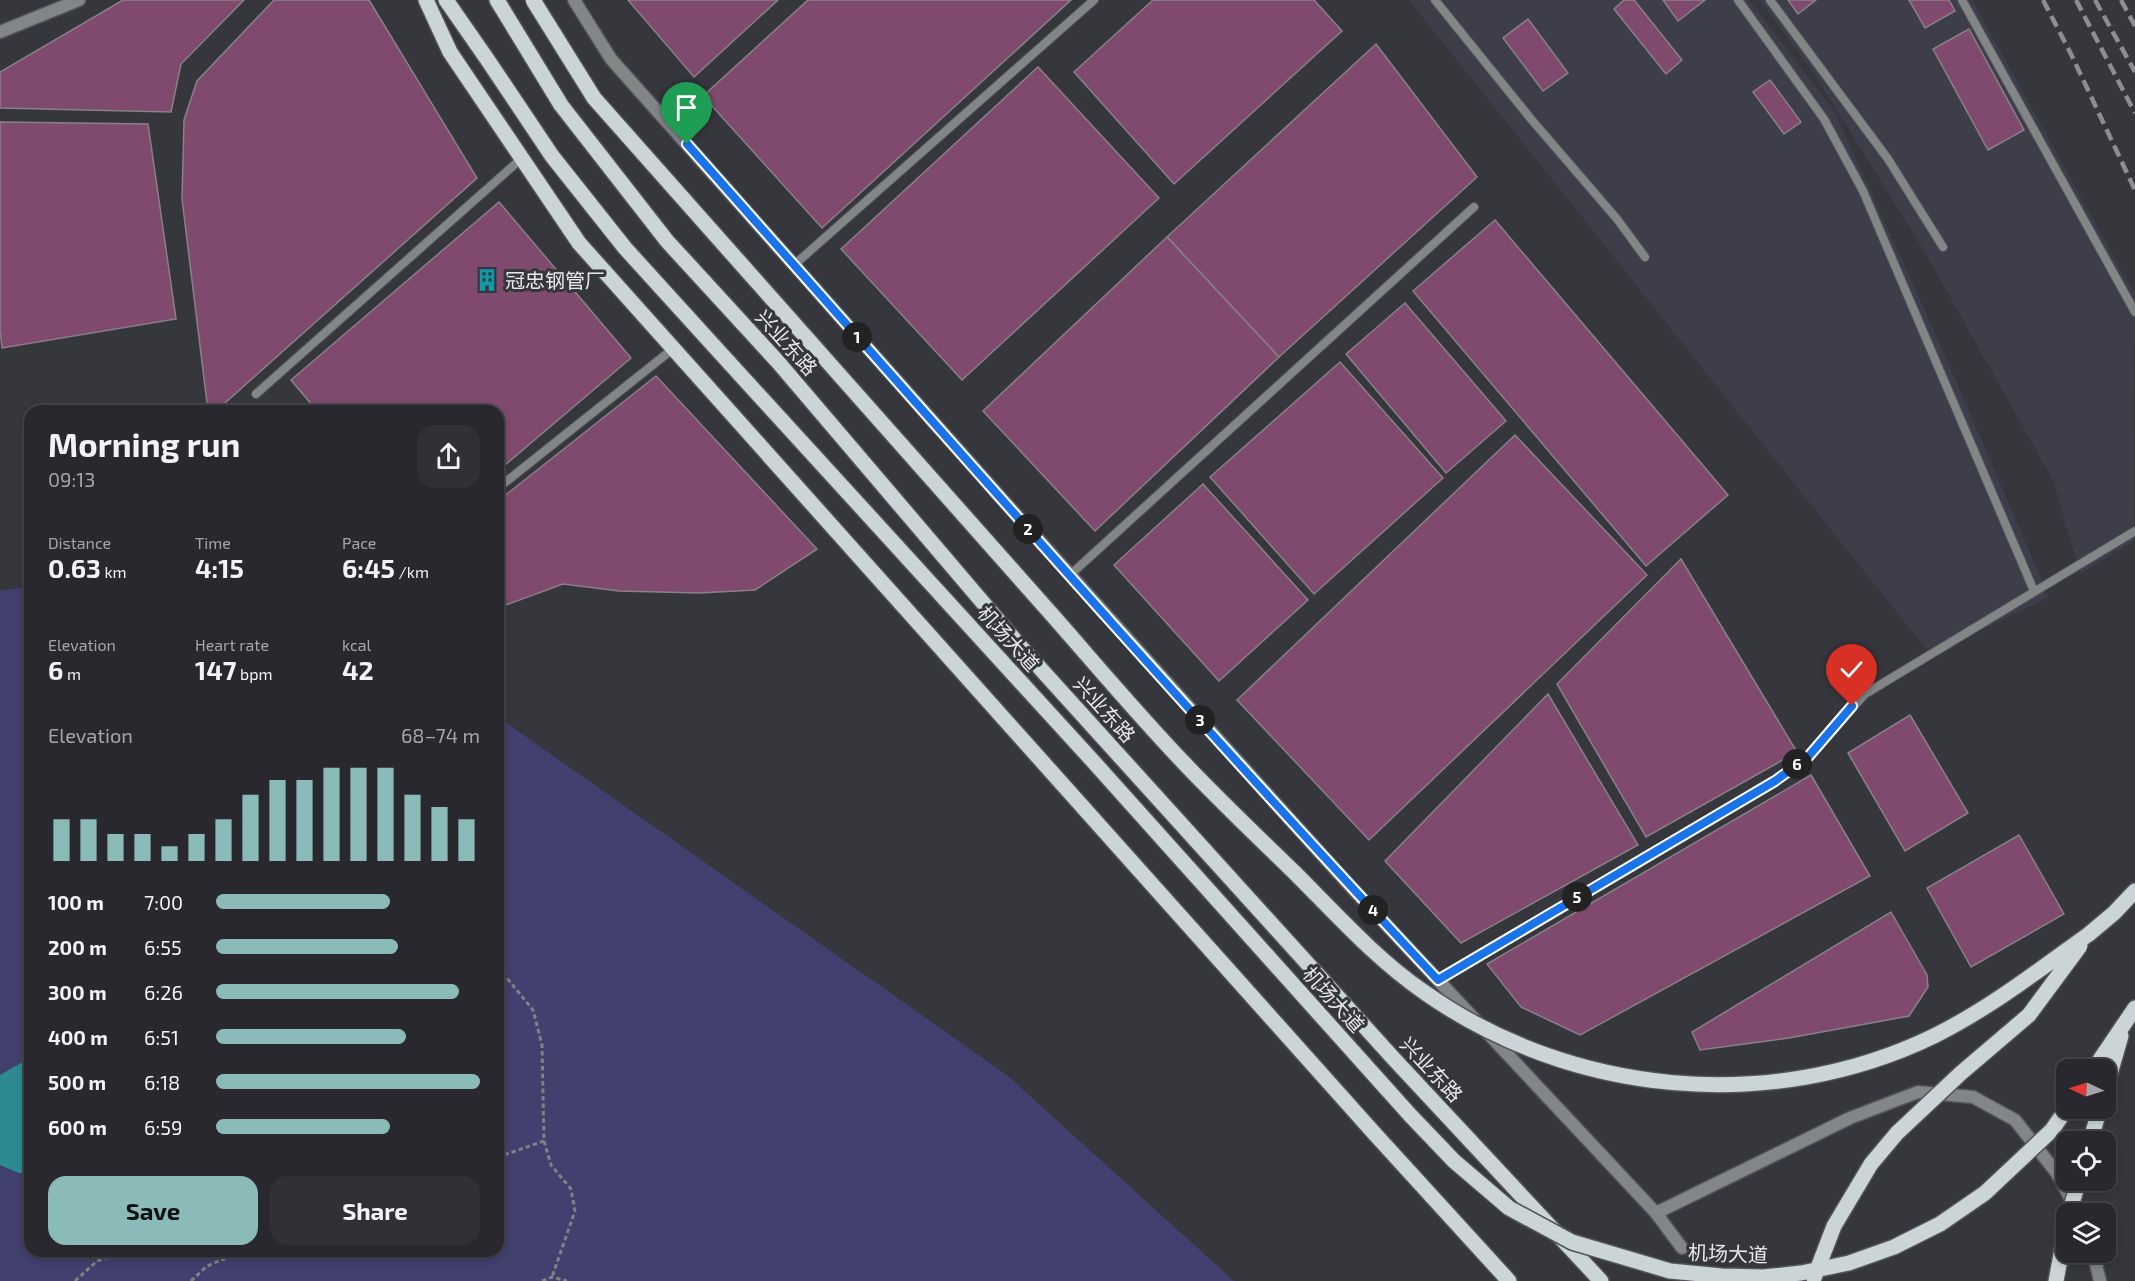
<!DOCTYPE html>
<html lang="en">
<head>
<meta charset="utf-8">
<style>
  :root { --surface:#28282e; --page:#303036; --text:#f1f3f6; --muted:#a5a6aa; --line:#44444a; --accent:#8bbbb9 }
  body { margin:0; font-family:"Exo 2","Noto Sans SC",sans-serif; background:var(--page); color:var(--text); height:100vh; display:flex; flex-direction:column; font-size:22px; white-space:nowrap }
  * { box-sizing:border-box; margin:0 }
  p { font-size:20px; color:var(--muted) }
  .icon { flex:none; width:33px; height:33px; fill:none; stroke:currentColor; stroke-width:2; stroke-linecap:round; stroke-linejoin:round }
  .map { position:relative; flex:1; overflow:hidden }
  .sheet { position:absolute; left:24px; top:405px; width:480px; height:852px; display:flex; flex-direction:column; background:var(--surface); border-radius:18px; box-shadow:0 3px 9px #0003,0 0 0 2px var(--line) }
  .sheet>* { flex:none }
  .needle { width:39px; rotate:274deg }
  .tools { position:absolute; left:2056px; top:1059px; display:grid; gap:12px }
  .tools a { display:grid; place-items:center; width:60px; height:60px; border-radius:12px; background:var(--surface); box-shadow:0 3px 9px #0003,0 0 0 2px var(--line); font-size:30px }
  .pin { position:absolute; display:grid; place-items:center; width:51px; height:51px; color:#fff; margin:-62px -26px; border-radius:50% 50% 50% 0; rotate:-45deg; box-shadow:0 0 6px #0007 }
  .pin .icon { rotate:45deg }
  .km { position:absolute; width:30px; height:30px; margin:-15px; border-radius:50%; background:#222; color:#fff; font-size:16px; line-height:30px; text-align:center }
  .round { display:grid; place-items:center; flex:none; width:63px; height:63px; border-radius:18px; background:var(--page) }
  .head { display:flex; align-items:center; justify-content:space-between; height:102px; padding:0 24px }
  h1 { font-size:33px; font-weight:700; line-height:45px }
  .stats { display:grid; grid-template-columns:repeat(3,1fr); gap:9px; height:102px; padding:6px 24px }
  .stats div { display:grid; align-content:center }
  .stats b { font-size:26px; font-weight:700 }
  .stats small { font-size:16px; font-weight:400 }
  .stats p { font-size:16px }
  .chart { height:168px; padding:12px 24px }
  .chart p { display:flex; justify-content:space-between }
  .chart svg { width:100%; height:108px; margin-top:6px; stroke:var(--accent); stroke-width:6 }
  .button { display:flex; gap:12px; margin-top:auto; padding:12px 24px }
  .button a { flex:1; height:69px; border-radius:18px; background:var(--accent); color:#111; font-size:24px; font-weight:700; line-height:69px; text-align:center }
  .button a+a { background:var(--page); color:var(--text) }
  ul { padding:0 24px; list-style:none; font-size:20px }
  li { display:grid; grid-template-columns:96px 72px 1fr; align-items:center; height:45px }
  li i { height:15px; border-radius:8px; background:var(--accent) }
  .map>svg:first-child { display:block }
</style>
</head>
<body>
<div class="map">
<svg width="2135" height="1281" viewBox="0 0 2135 1281">
  <rect width="100%" height="100%" fill="#36363d"/>
  <g fill="#3e3e4b">
    <path d="M1409,0h340l85,111 107,235 108,251 -118,58z"/>
    <path d="M1760,0h212l163,295 -1,246 -54,33 -27,-94 -130,-231 -110,-177z"/>
  </g>
  <path fill="#41406e" d="M30,587v664h468v-534l509,358 227,206h-1234v-691z"/>
  <path fill="#2d8a92" d="M30,1058v115h-11l-19,-8v-90z"/>
  <g fill="#7f4a6d" stroke="#898186" stroke-width="1.5">
    <path d="M123,0h121l-63,64 -10,48 -171,-4v-36z"/>
    <path d="M274,0h95l108,178 -261,233h-8l-26,-212 2,-79 13,-39z"/>
    <path d="M628,0h150l-84,77z"/>
    <path d="M808,0h263l-249,228 -119,-132z"/>
    <path d="M1153,0h161l28,31 -168,153 -100,-112z"/>
    <path d="M1624,0h10l48,60 -16,14 -52,-65z"/>
    <path d="M1663,0h42l-27,21z"/>
    <path d="M1788,0h28l-18,14z"/>
    <path d="M1909,0h40l6,11 -30,17z"/>
    <path d="M1528,19l40,54 -25,18 -40,-53z"/>
    <path d="M1969,29l55,101 -36,20 -55,-101z"/>
    <path d="M1376,44l101,133 -198,180 -112,-120z"/>
    <path d="M1038,67l121,131 -197,182 -121,-131z"/>
    <path d="M1770,80l31,42 -17,12 -31,-42z"/>
    <path d="M0,122l148,2 28,195 -174,29 -2,-18z"/>
    <path d="M499,202l132,156 -133,113v-60h-181l-26,-31z"/>
    <path d="M1495,220l233,275 -82,71 -233,-275z"/>
    <path d="M1167,237l112,120 -184,174 -112,-120z"/>
    <path d="M1405,303l101,118 -60,52 -100,-119z"/>
    <path d="M1340,362l103,116 -129,116 -104,-117z"/>
    <path d="M656,376l161,173 -62,41 -56,3 -80,-2 -56,-7 -65,24v-107z"/>
    <path d="M1515,435l132,140 -278,265 -132,-140z"/>
    <path d="M1203,484l105,116 -89,81 -105,-116z"/>
    <path d="M1681,559l116,193 -151,85 -89,-153z"/>
    <path d="M1548,694l90,151 -177,98 -76,-82z"/>
    <path d="M1910,715l58,98 -63,38 -57,-98z"/>
    <path d="M1811,775l59,101 -290,159 -59,-28 -34,-43z"/>
    <path d="M2019,835l45,79 -93,53 -44,-79z"/>
    <path d="M1891,912l36,63 1,12 -19,29 -120,22 -89,12 -8,-18z"/>
  </g>
  <g fill="none" stroke-linecap="round" stroke-linejoin="round">
    <g stroke="#525259" stroke-width="10">
      <g id="lane">
        <path d="M1435,0l96,119 86,100 28,38"/>
        <path d="M1738,0l86,119 39,72 171,400"/>
        <path d="M1770,0l118,159 55,88"/>
        <path d="M1962,0l173,312"/>
        <path d="M794,265l300,-265"/>
        <path d="M256,394l266,-236"/>
        <path d="M498,488l176,-140"/>
        <path d="M1070,575l404,-368"/>
        <path d="M1438,980l337,-199 33,-24 57,-63 270,-163"/>
      </g>
    </g>
    <g stroke="#525259" stroke-width="15">
      <g id="street">
        <path d="M574,0l37,59 392,441 347,386 306,327 26,35"/>
        <path d="M0,32l79,-32"/>
        <path d="M1656,1213l194,-95 68,-26 55,5 42,23 41,52 23,42"/>
        <path d="M2093,1252l7,29"/>
      </g>
    </g>
    <g stroke="#525259" stroke-width="18">
      <g id="primary">
        <path d="M426,0l24,52 129,191 795,890 135,148"/>
        <path d="M446,0l41,59 65,97 73,92 89,98"/>
        <path d="M497,0l64,105 106,136 111,121 241,283 375,414 207,222"/>
        <path d="M2089,934l25,-21 21,-22"/>
        <path d="M2093,1070l42,-62"/>
        <path d="M2106,1088l15,-52"/>
        <path d="M2090,1142l10,-34"/>
        <path d="M2056,1281l11,-59"/>
      </g>
    </g>
    <g stroke="#818187" stroke-width="3" stroke-dasharray="4.5 3" stroke-linecap="butt">
      <path d="M498,967l35,43 9,35 2,96 -46,16"/>
      <path d="M544,1141l7,24 20,24 4,22 -23,66"/>
      <path d="M75,1281l22,-20 32,-10"/>
      <path d="M191,1281l16,-15 36,-15"/>
      <path d="M542,1281l10,-4 15,4"/>
    </g>
    <use href="#lane" stroke="#828687" stroke-width="8"/>
    <use href="#street" stroke="#828687" stroke-width="12"/>
    <use href="#primary" stroke="#cbd4d6" stroke-width="15"/>
    <g stroke="#8d8d92" stroke-width="4.5" stroke-dasharray="12 6" stroke-linecap="butt">
      <path d="M2043,0l28,54 64,136"/>
      <path d="M2076,0l59,113"/>
      <path d="M2095,0l40,72"/>
      <path d="M2121,0l14,26"/>
    </g>
    <g stroke="#525259" stroke-width="18" stroke-linecap="butt">
      <g id="primary-bridge">
        <path d="M533,0l61,98c154,173 307,346 460,519 43,49 85,99 130,146 36,38 74,74 111,110 41,41 81,86 129,119 147,104 347,123 510,44 56,-28 105,-66 155,-102"/>
        <path d="M714,346l377,413 319,356 44,46 55,47 63,34 98,29 52,5 41,1 38,-4 48,-10 45,-16 46,-23 45,-31 67,-63 15,-22"/>
        <path d="M2069,1214l10,-34"/>
        <path d="M1814,1278l20,-52 37,-62 26,-31 64,-60 68,-58 51,-69"/>
      </g>
    </g>
    <use href="#primary-bridge" stroke="#cbd4d6" stroke-width="15"/>
  </g>
  <g fill="none" stroke-linecap="round" stroke-linejoin="round">
    <g stroke="#fff" stroke-width="12">
      <path id="route" d="M687,144c248,280 495,562 751,836l337,-199 33,-24 44,-51"/>
    </g>
    <use href="#route" stroke="#1a73e8" stroke-width="8"/>
  </g>
  <defs>
    <g id="building-bare" transform="scale(1.8)"><path d="M-4-6H4V6H1V3H-1V6H-4ZM-2.5-4.3h1.7v1.8h-1.7ZM.8-4.3h1.7v1.8H.8ZM-2.5-1h1.7V.8h-1.7ZM.8-1h1.7V.8H.8Z" fill="#0f9aa8" stroke="#36363d" stroke-width="2.5" paint-order="stroke"/></g>
  </defs>
  <g fill-rule="evenodd">
    <use href="#building-bare" x="487" y="280"/>
  </g>
  <g text-anchor="middle" dominant-baseline="central" stroke-width="6" stroke-linejoin="round" paint-order="stroke">
    <g font-size="20" fill="#e8e8ec" stroke="#36363d" text-anchor="start">
      <text x="505" y="280">冠忠钢管厂</text>
    </g>
    <g font-size="20" fill="#e8e8ec" stroke="#36363d">
      <text transform="translate(787 342) rotate(48)">兴业东路</text>
      <text transform="translate(1009 638) rotate(48)">机场大道</text>
      <text transform="translate(1105 709) rotate(48)">兴业东路</text>
      <text transform="translate(1334 999) rotate(48)">机场大道</text>
      <text transform="translate(1432 1069) rotate(47)">兴业东路</text>
      <text transform="translate(1728 1253) rotate(2)">机场大道</text>
    </g>
  </g>
</svg>
<div class="tools">
<a><svg class="needle" viewBox="-14 -14 28 28"><path d="M0-13l5 13h-10z" fill="#e53935"/><path d="M0 13l5-13h-10z" fill="#a5a6aa"/></svg></a>
<a><svg class="icon" aria-label="locate" viewBox="0 0 24 24"><circle cx="12" cy="12" r="6"/><path d="M12 2v4M12 18v4M2 12h4M18 12h4"/></svg></a>
<a><svg class="icon" aria-label="layers" viewBox="0 0 24 24"><path d="M12 4l9 5-9 5-9-5zM3 14l9 5 9-5"/></svg></a>
</div>
<div class="pin" style="left:687px;top:144px;background:#1e9e55"><svg class="icon" aria-label="arrive" viewBox="0 0 24 24"><path d="M6 21V4h12l-3 4 3 4H6"/></svg></div>
<div class="pin" style="left:1852px;top:706px;background:#d93025"><svg class="icon" aria-label="check" viewBox="0 0 24 24"><path d="M5 12l5 5 9-10"/></svg></div>
<b class="km" style="left:857px;top:337px">1</b>
<b class="km" style="left:1028px;top:529px">2</b>
<b class="km" style="left:1200px;top:720px">3</b>
<b class="km" style="left:1373px;top:910px">4</b>
<b class="km" style="left:1577px;top:897px">5</b>
<b class="km" style="left:1797px;top:764px">6</b>
<section class="sheet">
<div class="head"><div><h1>Morning run</h1><p>09:13</p></div><a class="round"><svg class="icon" aria-label="share" viewBox="0 0 24 24"><path d="M12 15V3M7 8l5-5 5 5M5 13v7h14v-7"/></svg></a></div>
<div class="stats">
<div><p>Distance</p><b>0.63<small> km</small></b></div>
<div><p>Time</p><b>4:15</b></div>
<div><p>Pace</p><b>6:45<small> /km</small></b></div>
</div>
<div class="stats">
<div><p>Elevation</p><b>6<small> m</small></b></div>
<div><p>Heart rate</p><b>147<small> bpm</small></b></div>
<div><p>kcal</p><b>42</b></div>
</div>
<div class="chart"><p><span>Elevation</span>68–74 m</p>
<svg viewBox="0 0 160 44" preserveAspectRatio="none"><path d="M5 44V27M15 44V27M25 44V33M35 44V33M45 44V38M55 44V33M65 44V27M75 44V17M85 44V11M95 44V11M105 44V6M115 44V6M125 44V6M135 44V17M145 44V22M155 44V27"/></svg>
</div>
<ul>
<li><b>100 m</b>7:00<i style="width:66%"></i></li>
<li><b>200 m</b>6:55<i style="width:69%"></i></li>
<li><b>300 m</b>6:26<i style="width:92%"></i></li>
<li><b>400 m</b>6:51<i style="width:72%"></i></li>
<li><b>500 m</b>6:18<i style="width:100%"></i></li>
<li><b>600 m</b>6:59<i style="width:66%"></i></li>
</ul>
<div class="button"><a>Save</a><a>Share</a></div>
</section>
</div>
</body>
</html>
